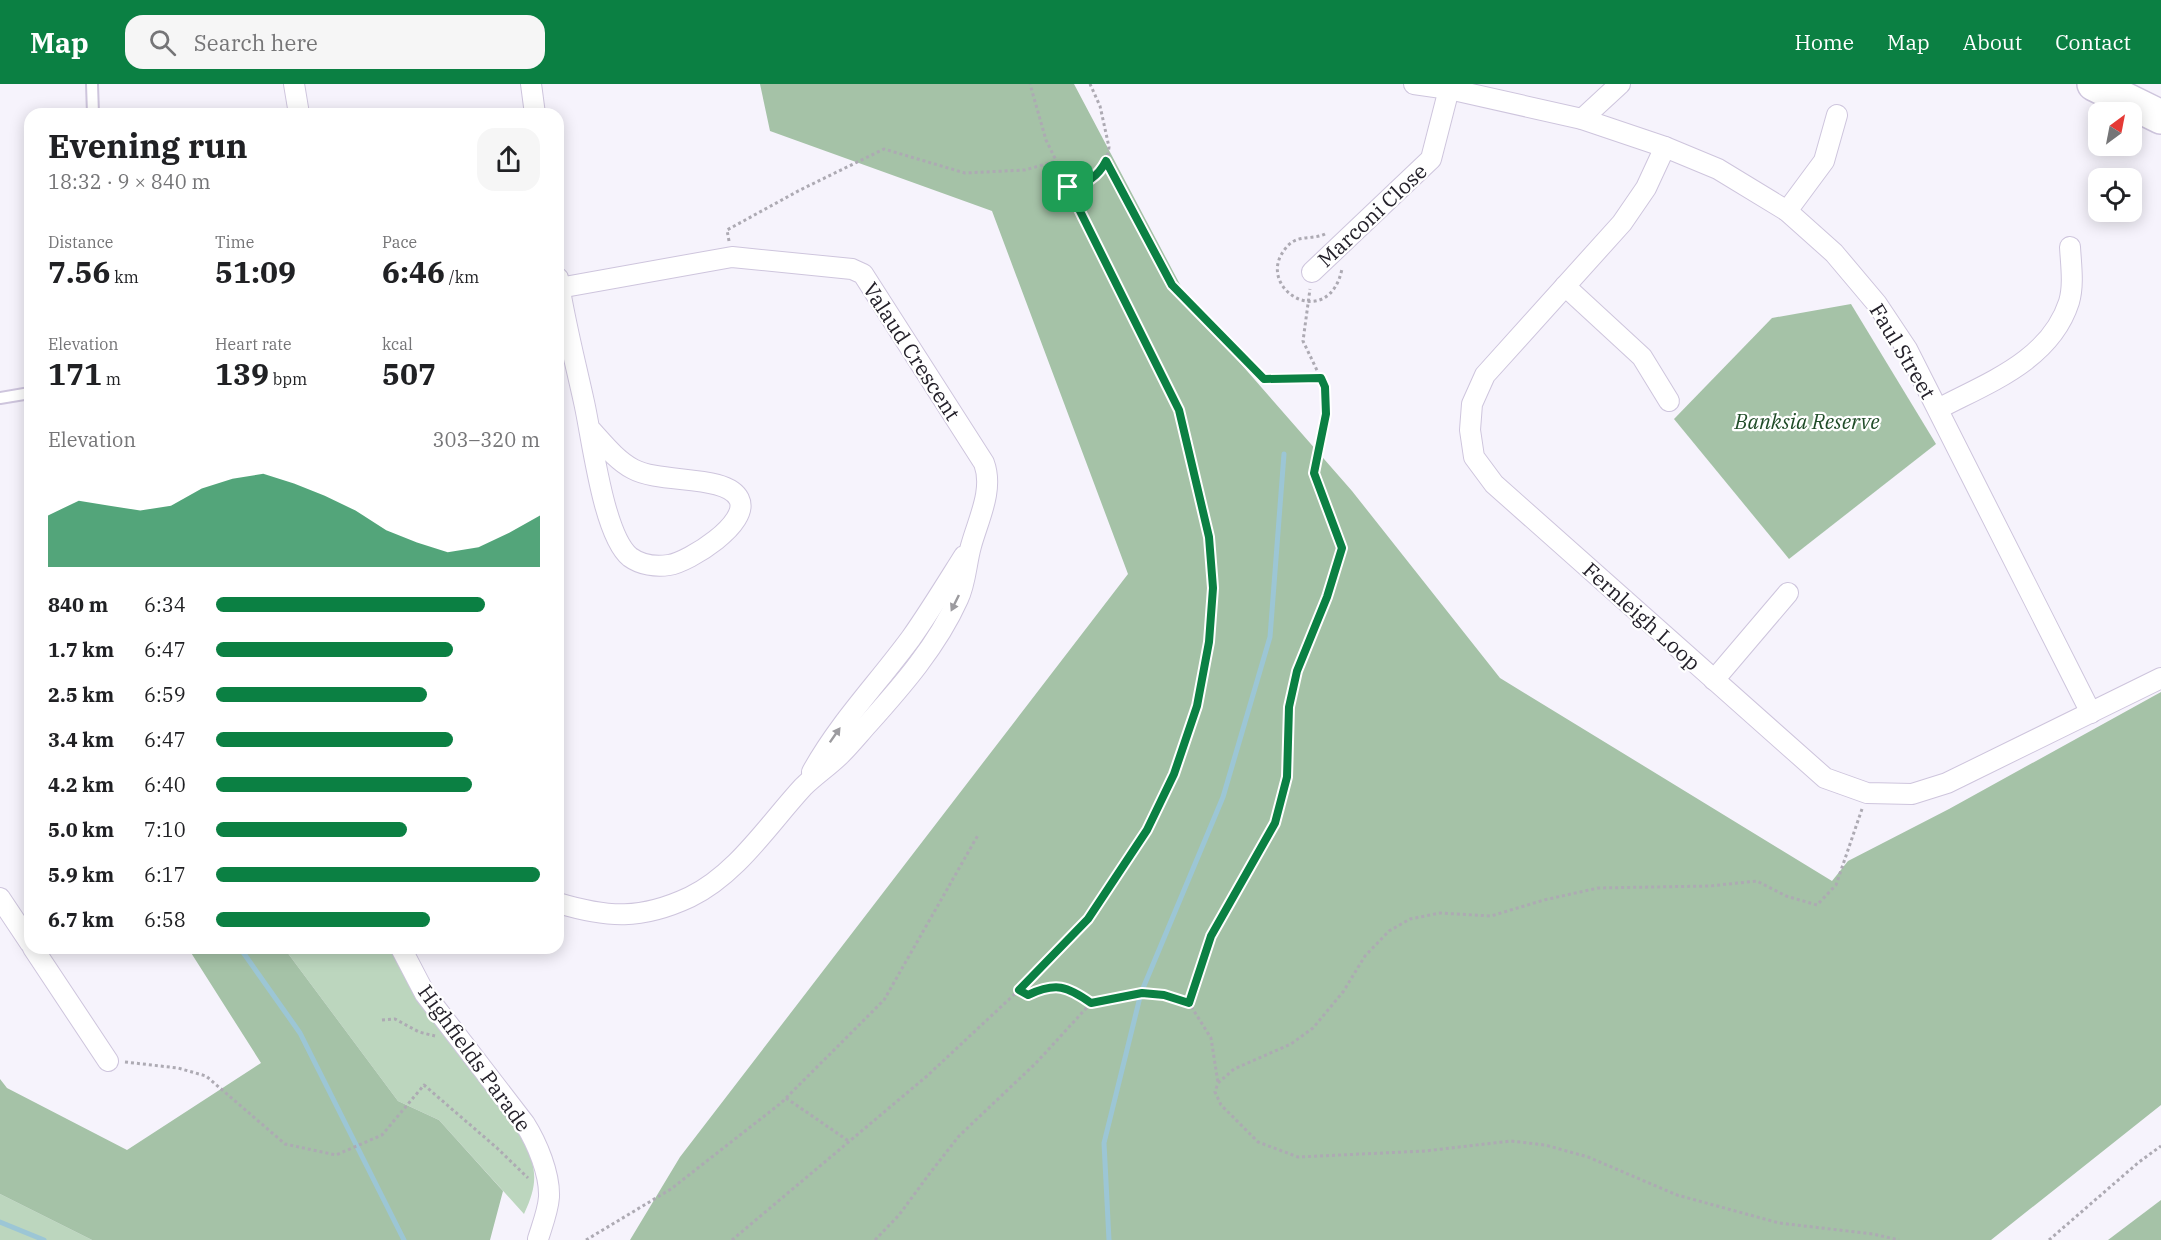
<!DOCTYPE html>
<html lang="en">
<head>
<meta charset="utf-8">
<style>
  :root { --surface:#fff; --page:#f6f6f6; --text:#202124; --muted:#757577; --accent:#0b8043 }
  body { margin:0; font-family:"IBM Plex Serif",serif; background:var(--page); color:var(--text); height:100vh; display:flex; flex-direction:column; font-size:22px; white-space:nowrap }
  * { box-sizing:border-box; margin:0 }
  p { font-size:20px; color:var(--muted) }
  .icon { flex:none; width:33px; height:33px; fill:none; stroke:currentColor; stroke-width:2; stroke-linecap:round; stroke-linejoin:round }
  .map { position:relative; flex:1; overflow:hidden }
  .details { position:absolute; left:24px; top:24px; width:540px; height:846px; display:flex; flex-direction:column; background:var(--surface); border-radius:18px; box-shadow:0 3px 15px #0003 }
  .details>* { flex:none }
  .needle { width:39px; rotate:32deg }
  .controls { position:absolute; left:2088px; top:18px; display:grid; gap:12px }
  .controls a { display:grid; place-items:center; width:54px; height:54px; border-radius:12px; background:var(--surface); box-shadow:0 3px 15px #0003; font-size:30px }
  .pin { position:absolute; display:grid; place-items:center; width:51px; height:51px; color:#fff; margin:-26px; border-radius:12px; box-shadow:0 3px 9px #0006 }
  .round { display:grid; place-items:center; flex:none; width:63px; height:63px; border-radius:18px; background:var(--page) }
  .headline { display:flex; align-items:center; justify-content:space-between; height:102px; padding:0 24px }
  h1 { font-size:33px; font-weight:700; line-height:45px }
  .metrics { display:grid; grid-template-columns:repeat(3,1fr); gap:9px; height:102px; padding:6px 24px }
  .metrics div { display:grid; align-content:center }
  .metrics b { font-size:30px; font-weight:700 }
  .metrics small { font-size:16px; font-weight:400 }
  .metrics p { font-size:16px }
  .chart { height:168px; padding:12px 24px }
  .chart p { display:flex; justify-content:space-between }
  .chart svg { width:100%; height:108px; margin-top:6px; fill:var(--accent); opacity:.7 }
  ul { padding:0 24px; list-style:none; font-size:20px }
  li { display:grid; grid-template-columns:96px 72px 1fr; align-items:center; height:45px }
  li i { height:15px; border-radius:8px; background:var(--accent) }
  header { display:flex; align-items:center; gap:36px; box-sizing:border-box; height:84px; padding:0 30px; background:var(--accent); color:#fff }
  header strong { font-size:28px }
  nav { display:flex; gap:33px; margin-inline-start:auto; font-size:21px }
  .search { width:420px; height:54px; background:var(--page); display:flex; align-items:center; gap:15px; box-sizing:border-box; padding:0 21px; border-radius:18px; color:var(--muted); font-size:22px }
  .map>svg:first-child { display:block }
</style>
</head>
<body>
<header>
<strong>Map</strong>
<div class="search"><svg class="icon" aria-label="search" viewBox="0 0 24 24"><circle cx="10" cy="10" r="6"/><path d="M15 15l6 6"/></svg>Search here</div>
<nav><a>Home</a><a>Map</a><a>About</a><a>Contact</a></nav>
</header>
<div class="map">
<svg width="2161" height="1156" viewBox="0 0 2161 1156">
  <rect width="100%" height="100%" fill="#f6f3fc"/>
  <g fill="#bcd6be">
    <path d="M284,864h108l132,187c11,34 16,45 0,79l-85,-94 -41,-19z"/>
    <path d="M0,1110l92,46h-92z"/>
  </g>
  <g fill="#a5c2a7">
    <path d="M760,0h314l119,225 159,182 148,187 332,203 16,-20 101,-52 212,-117v413l-170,135h-1361l50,-83 448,-583 -136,-363 -222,-80z"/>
    <path d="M1851,220l85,140 -147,115 -115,-140 98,-101z"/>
    <path d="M188,864h96l114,153 41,19 64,71 -13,49h-398l-92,-46v-115l7,9 120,62 134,-87z"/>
    <path d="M2161,1116v40h-53z"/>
  </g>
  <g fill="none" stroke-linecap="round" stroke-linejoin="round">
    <g stroke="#9cc6d5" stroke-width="5">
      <path d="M240,864l60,85 104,207"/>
      <path d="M0,1138l44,18"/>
      <path d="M1109,1156l-5,-97 37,-150 82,-196 47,-160 14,-183"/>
    </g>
    <g stroke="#cec5dd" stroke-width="14">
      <g id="lane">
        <path d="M92,0l1,30"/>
        <path d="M0,314l30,-5"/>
      </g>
    </g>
    <g stroke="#cec5dd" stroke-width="22">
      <g id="street">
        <path d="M294,0l5,30"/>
        <path d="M531,0l4,30"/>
        <path d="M1414,0l35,5 133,30 83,28 53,22 69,42 47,42 43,51 30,45 184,364"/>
        <path d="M1582,35l38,-35"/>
        <path d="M1665,63l-19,41 -24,35 -137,152 -13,29 -2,26 4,27 20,27 331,294 42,15 45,1 35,-11 214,-105"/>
        <path d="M1787,127l37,-50 13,-46"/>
        <path d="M1312,188l119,-113 18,-70"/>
        <path d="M558,194c6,41 17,83 26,124 8,35 19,133 46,155 11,8 26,10 39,8 20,-3 82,-42 70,-66 -12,-25 -79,-15 -106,-30 -17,-9 -30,-26 -43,-40"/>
        <path d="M1565,202l77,71 27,44"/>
        <path d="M1938,325c49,-26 112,-48 131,-107 5,-17 2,-37 1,-55"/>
        <path d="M1714,596l74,-87"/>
        <path d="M812,688c27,-49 66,-89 99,-134 19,-27 36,-55 53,-82"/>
        <path d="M0,814l30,45"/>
        <path d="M558,819c50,15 83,17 132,-6 47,-23 78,-72 113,-110 12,-12 26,-21 38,-33 9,-9 18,-20 27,-30 34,-38 69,-78 90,-125 8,-17 8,-35 13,-53 7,-26 23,-56 13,-83l-121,-189 -11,-5 -120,-12 -173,31"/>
        <path d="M33,864l75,113"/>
        <path d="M401,864l24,46 100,130c12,19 25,50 24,73 -1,14 -7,29 -11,42"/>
      </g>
    </g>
    <g stroke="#cec5dd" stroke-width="36">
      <path id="highway" d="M2094,0l67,33"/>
    </g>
    <g stroke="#adaab3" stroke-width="3" stroke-dasharray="3 3" stroke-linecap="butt">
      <path d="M1106,77l66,124 92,94 56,-1"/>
      <path d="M1068,103c24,-3 38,-16 41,-40l-9,-41 -10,-22"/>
      <path d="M1325,150c-10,5 -22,2 -31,7 -6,3 -10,9 -13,14 -20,38 48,75 61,14"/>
      <path d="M729,157l-2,-11 73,-40 84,-41 81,24 60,-3 31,-9"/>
      <path d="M1862,725l-26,76 -19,20 -31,-9 -29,-15 -47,5 -112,2 -54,12 -53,16 -51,-3 -30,6 -21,12 -24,25 -22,36 -30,36 -22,16 -57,25 -16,14 -3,9 6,13 37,37 40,15 127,-6 86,-10 34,4 43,12 89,38 102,28 94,11 26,6"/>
      <path d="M1019,906l9,5c28,-13 39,-9 63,8"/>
      <path d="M1189,919l22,-67 64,-113 12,-46 2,-70 8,-36 30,-74 15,-49 -28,-75 12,-59 -1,-27 -22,-46 7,-52"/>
      <path d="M382,936l13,-1 24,13 16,4"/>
      <path d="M125,978l53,6 28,8 79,68 51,11 46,-20 42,-50 73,63 31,30"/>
      <path d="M786,1014l64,44"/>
      <path d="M586,1156l85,-51 110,-86 103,-103 94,-165"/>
      <path d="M732,1156l195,-164 92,-86 69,-71 59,-89 27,-56 23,-68 12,-64 4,-53v-22l-4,-30 -30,-127 -133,-270 -16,-56"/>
      <path d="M875,1156l24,-25 31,-42 29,-37 77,-73 55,-60 50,-10 23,2 25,8 22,35 7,45"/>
      <path d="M2049,1156l90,-78 22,-16"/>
    </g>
    <use href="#lane" stroke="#fff" stroke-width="10"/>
    <use href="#street" stroke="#fff" stroke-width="20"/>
    <use href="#highway" stroke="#fff" stroke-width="33"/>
  </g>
  <defs><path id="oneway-solid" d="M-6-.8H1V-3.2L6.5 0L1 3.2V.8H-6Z" transform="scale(1.5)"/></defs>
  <g fill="#9c9b9f">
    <use href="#oneway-solid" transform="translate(955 519) rotate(116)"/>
    <use href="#oneway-solid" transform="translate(835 651) rotate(-55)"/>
  </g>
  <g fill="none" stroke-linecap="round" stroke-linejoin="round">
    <g stroke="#fff" stroke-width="12">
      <path id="route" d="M1106,77l66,124 92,94 57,-1 4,9 1,27 -12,59 28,75 -15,49 -30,74 -8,36 -2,70 -12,46 -64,113 -22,67 -25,-8 -22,-2 -51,10c-24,-17 -35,-21 -63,-8l-9,-5 69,-71 59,-89 27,-56 23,-68 12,-64 4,-54 -4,-51 -30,-127 -111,-223c18,-2 30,-10 38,-26z"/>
    </g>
    <use href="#route" stroke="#0b8043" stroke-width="8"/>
  </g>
  <g text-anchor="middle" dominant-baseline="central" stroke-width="4.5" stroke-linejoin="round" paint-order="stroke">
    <g font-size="21" fill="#24212a" stroke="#fff">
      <text transform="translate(1372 131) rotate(-43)">Marconi Close</text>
      <text transform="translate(912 267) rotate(57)">Valaud Crescent</text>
      <text transform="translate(1903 267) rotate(59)">Faul Street</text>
      <text transform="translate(1642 532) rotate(42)">Fernleigh Loop</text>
      <text transform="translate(475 974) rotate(54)">Highfields Parade</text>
    </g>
    <g font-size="21" font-style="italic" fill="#204c28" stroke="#fff">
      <text x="1807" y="337">Banksia Reserve</text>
    </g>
  </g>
</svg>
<div class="controls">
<a><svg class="needle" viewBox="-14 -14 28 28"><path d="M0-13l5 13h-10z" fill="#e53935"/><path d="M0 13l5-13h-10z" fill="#757577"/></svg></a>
<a><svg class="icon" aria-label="locate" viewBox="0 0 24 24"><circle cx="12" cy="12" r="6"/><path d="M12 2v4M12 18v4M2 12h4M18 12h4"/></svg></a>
</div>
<div class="pin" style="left:1068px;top:103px;background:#1e9e55"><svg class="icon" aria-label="arrive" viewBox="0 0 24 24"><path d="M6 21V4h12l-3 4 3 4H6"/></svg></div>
<section class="details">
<div class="headline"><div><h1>Evening run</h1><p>18:32 · 9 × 840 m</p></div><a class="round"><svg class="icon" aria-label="share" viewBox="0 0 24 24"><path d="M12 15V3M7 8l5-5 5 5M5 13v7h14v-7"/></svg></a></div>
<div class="metrics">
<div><p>Distance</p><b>7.56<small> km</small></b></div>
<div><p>Time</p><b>51:09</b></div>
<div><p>Pace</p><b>6:46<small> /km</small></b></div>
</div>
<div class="metrics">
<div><p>Elevation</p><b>171<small> m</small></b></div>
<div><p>Heart rate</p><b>139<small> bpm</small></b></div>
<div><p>kcal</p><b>507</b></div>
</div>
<div class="chart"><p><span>Elevation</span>303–320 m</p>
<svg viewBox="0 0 160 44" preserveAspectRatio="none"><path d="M0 44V23L10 17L20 19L30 21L40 19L50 12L60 8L70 6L80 10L90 15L100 21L110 29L120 34L130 38L140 36L150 30L160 23V44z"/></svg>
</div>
<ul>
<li><b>840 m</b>6:34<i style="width:83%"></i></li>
<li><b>1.7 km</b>6:47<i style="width:73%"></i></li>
<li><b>2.5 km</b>6:59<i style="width:65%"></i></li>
<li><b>3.4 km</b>6:47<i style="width:73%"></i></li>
<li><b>4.2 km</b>6:40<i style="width:79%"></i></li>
<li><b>5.0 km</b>7:10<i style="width:59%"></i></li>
<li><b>5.9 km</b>6:17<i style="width:100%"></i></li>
<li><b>6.7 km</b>6:58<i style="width:66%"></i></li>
</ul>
</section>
</div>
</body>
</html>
